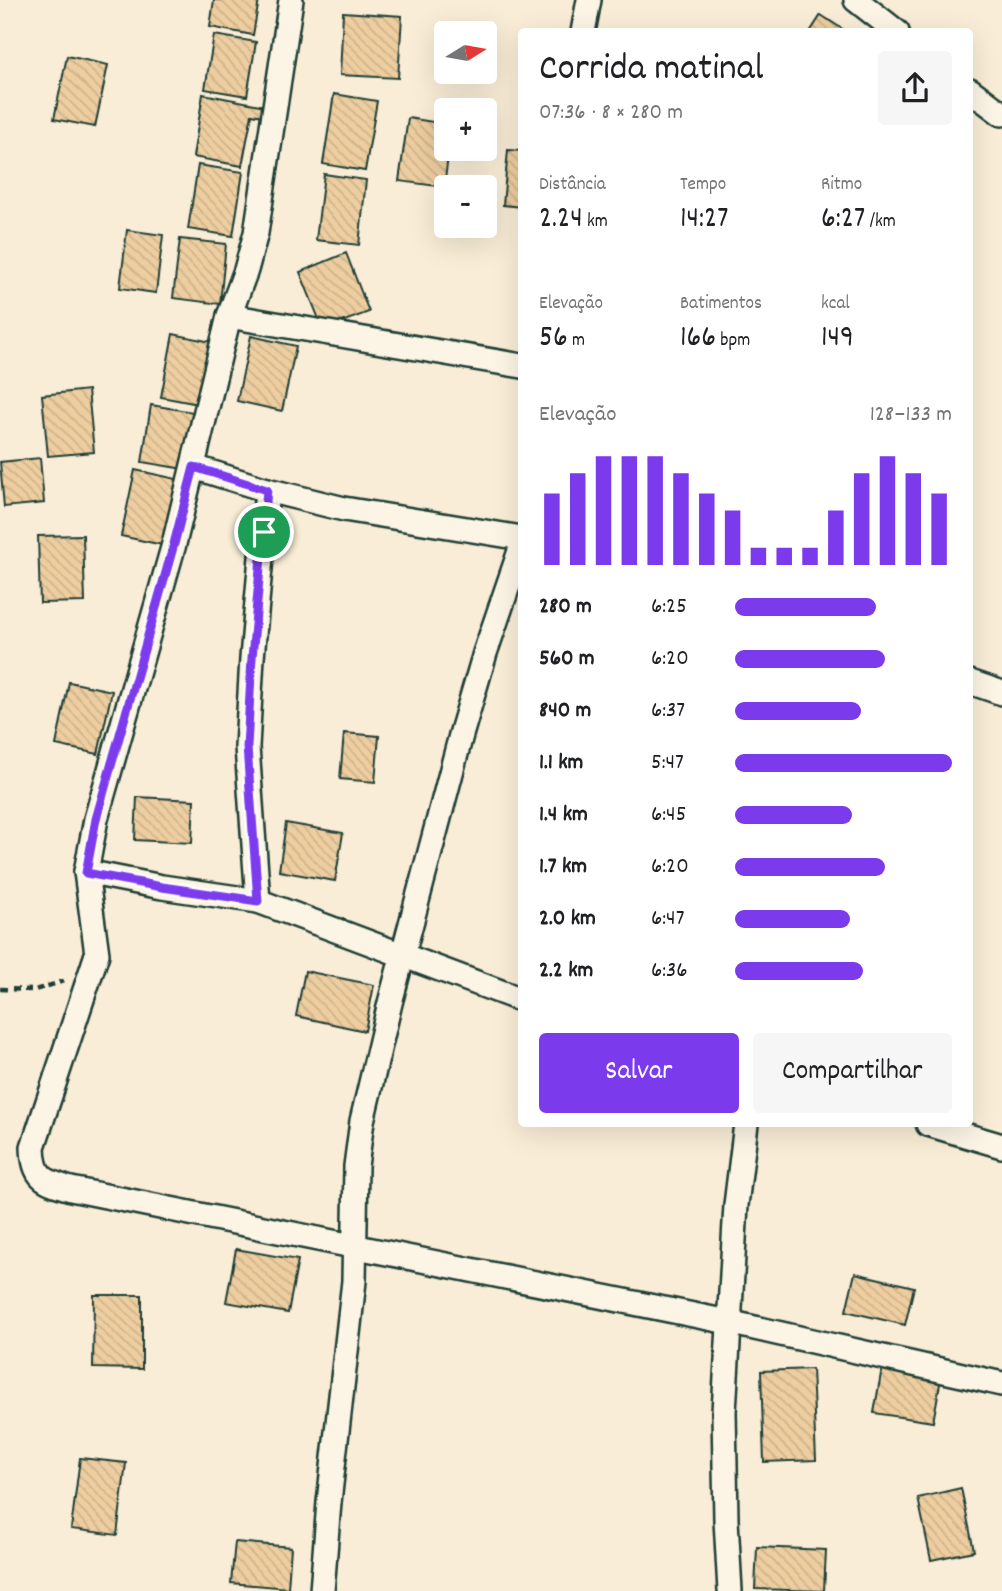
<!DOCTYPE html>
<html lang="pt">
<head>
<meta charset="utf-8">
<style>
  :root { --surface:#fff; --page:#f6f6f6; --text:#202124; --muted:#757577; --accent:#7c3aed }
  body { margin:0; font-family:Dekko,sans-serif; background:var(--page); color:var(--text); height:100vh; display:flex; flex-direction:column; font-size:26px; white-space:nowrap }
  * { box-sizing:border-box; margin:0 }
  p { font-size:23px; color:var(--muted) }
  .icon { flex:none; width:38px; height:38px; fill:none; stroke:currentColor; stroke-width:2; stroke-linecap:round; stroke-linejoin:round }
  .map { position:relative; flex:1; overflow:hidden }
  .sheet { position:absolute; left:518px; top:28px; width:455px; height:1099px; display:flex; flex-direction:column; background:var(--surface); border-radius:7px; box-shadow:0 7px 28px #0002 }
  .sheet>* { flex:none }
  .needle { width:46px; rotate:79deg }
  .controls { position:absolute; left:434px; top:21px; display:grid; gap:14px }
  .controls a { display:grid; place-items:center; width:63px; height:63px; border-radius:7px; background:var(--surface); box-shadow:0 7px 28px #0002; font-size:35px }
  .pin { position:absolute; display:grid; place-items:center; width:60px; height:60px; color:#fff; margin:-30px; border:4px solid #fff; border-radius:50%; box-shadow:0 2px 7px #0007 }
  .round { display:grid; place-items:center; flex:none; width:74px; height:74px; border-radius:7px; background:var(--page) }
  .head { display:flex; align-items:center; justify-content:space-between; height:119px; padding:0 21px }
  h1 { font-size:38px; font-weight:600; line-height:52px }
  .figures { display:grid; grid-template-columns:repeat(3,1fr); gap:10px; height:119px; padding:7px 21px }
  .figures div { display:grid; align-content:center }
  .figures b { font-size:30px; font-weight:600 }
  .figures small { font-size:19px; font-weight:400 }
  .figures p { font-size:19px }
  .chart { height:196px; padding:14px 21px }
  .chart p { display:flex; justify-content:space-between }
  .chart svg { width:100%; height:126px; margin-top:7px; stroke:var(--accent); stroke-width:6 }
  .action { display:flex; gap:14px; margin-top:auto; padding:14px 21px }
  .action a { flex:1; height:80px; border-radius:7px; background:var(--accent); color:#fff; font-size:28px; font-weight:600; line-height:80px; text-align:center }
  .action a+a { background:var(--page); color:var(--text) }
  ul { padding:0 21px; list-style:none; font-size:23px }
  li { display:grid; grid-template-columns:112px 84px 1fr; align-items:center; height:52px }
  li i { height:18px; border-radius:9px; background:var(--accent) }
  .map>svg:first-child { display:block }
</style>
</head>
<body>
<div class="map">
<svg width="1002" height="1591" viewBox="0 0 1002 1591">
  <defs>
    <pattern id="building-back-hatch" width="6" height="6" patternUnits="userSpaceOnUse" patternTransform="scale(1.75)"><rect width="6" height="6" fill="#eecea0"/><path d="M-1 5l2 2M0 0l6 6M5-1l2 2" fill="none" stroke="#ccb28a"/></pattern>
  </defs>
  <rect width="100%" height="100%" fill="#f9edd7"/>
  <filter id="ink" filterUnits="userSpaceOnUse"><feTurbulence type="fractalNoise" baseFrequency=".0143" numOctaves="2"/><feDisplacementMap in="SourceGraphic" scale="14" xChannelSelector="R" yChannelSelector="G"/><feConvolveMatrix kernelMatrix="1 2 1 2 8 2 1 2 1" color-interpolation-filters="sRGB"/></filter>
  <g filter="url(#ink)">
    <g fill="url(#building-back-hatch)" stroke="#1f3d34" stroke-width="2">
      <path d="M214,0h45l-6,35 -43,-8z"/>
      <path d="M343,12l59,4 -4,62 -58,-3z"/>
      <path d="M821,15l26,17h-37z"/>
      <path d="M214,35l42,7 -9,54 -42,-7z"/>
      <path d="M67,56l41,9 -13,62 -41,-8z"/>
      <path d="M203,94l67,13 -1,10 -17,-3 -10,52 -49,-9z"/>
      <path d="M334,94l43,7 -12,70 -42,-7z"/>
      <path d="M408,118l38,6v25h3l-5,38 -45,-6z"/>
      <path d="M508,150l14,1v56l-19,-2z"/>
      <path d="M198,165l45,7 -10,64 -45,-7z"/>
      <path d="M324,174l42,6 -7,65 -43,-5z"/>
      <path d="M127,230l36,5 -7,58 -36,-5z"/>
      <path d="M180,239l46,5 -6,60 -47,-6z"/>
      <path d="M346,253l23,59 -46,17 -23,-57z"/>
      <path d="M173,334l43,9 -12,62 -43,-8z"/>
      <path d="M251,336l45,10 -14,65 -45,-10z"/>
      <path d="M88,390l6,62 -46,4 -6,-61z"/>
      <path d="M151,405l48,8 -9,57 -48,-8z"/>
      <path d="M40,458l4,45 -40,4 -4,-45z"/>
      <path d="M135,470l46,10 -14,66 -46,-10z"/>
      <path d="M83,535l2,67 -45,1 -2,-67z"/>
      <path d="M69,682l43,9 -14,63 -42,-9z"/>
      <path d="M344,733l35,3 -4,46 -35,-3z"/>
      <path d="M137,797l57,3 -2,43 -57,-3z"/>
      <path d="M286,823l57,10 -8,48 -56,-10z"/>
      <path d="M305,971l69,14 -9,46 -69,-15z"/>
      <path d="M236,1249l62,11 -10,53 -62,-11z"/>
      <path d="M855,1273l59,14 -9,38 -59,-14z"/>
      <path d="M94,1295h48v74l-49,-1z"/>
      <path d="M882,1368l59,10 -8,44 -59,-9z"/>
      <path d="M812,1369l4,91 -52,2 -3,-91z"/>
      <path d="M80,1458l46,5 -9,72 -46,-6z"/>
      <path d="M961,1488l13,63 -43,9 -13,-62z"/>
      <path d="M235,1542l56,5 -3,41 -57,-5z"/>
      <path d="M757,1547l69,3 -2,41 -69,-2z"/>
    </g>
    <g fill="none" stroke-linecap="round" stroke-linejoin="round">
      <g stroke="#1f3d34" stroke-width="28">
        <g id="minor">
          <path d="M291,0l-35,233 -10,37 -17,46 -55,228 -78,275 -10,53 11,82 -64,193c1,31 10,34 38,42l657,133 274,62"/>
          <path d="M856,0l41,32"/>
          <path d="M583,32l6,-32"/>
          <path d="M970,90l32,24"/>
          <path d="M229,316l293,50"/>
          <path d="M194,467l73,23 77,19 178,29"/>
          <path d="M970,682l32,11"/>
          <path d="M86,872l76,15 96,14 264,99"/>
          <path d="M258,901l-11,-154 5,-89 15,-168"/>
          <path d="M928,1124l74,22"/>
          <path d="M322,1591l7,-89 25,-221 2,-115 6,-45 28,-118 71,-268 24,-82 37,-108"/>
          <path d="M730,1591l-4,-71 -2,-108 12,-207 10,-81"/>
        </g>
      </g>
      <path stroke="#1f3d34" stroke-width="4.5" stroke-dasharray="7 5" stroke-linecap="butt" d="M0,989l35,1 29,-9"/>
      <use href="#minor" stroke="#fcf5e5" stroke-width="23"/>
    </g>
  </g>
  <g fill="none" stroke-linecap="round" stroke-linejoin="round" filter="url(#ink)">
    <g stroke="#fff" stroke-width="14">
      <path id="route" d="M194,467l73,23 -15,168 -5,89 11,154 -96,-14 -76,-14 10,-54 78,-275z"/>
    </g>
    <use href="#route" stroke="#7c3aed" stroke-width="9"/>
  </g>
</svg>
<div class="controls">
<a><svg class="needle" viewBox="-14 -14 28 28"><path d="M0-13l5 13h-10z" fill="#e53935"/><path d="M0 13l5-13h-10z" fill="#757577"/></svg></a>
<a>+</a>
<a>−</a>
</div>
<div class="pin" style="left:264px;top:532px;background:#1e9e55"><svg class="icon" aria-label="arrive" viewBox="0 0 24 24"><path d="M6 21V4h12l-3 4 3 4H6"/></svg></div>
<section class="sheet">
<div class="head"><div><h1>Corrida matinal</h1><p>07:36 · 8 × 280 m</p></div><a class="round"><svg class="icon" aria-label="share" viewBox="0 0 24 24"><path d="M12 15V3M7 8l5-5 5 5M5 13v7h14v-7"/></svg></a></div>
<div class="figures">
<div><p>Distância</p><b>2.24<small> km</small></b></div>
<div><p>Tempo</p><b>14:27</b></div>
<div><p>Ritmo</p><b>6:27<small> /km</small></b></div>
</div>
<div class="figures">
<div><p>Elevação</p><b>56<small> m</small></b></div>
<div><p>Batimentos</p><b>166<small> bpm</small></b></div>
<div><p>kcal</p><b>149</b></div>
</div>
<div class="chart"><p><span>Elevação</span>128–133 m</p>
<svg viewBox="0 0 160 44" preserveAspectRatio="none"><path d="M5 44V19M15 44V12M25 44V6M35 44V6M45 44V6M55 44V12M65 44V19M75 44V25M85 44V38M95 44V38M105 44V38M115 44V25M125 44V12M135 44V6M145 44V12M155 44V19"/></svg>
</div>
<ul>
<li><b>280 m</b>6:25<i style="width:65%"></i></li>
<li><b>560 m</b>6:20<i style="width:69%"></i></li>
<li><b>840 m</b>6:37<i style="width:58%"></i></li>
<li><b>1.1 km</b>5:47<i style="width:100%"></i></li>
<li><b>1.4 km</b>6:45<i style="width:54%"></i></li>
<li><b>1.7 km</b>6:20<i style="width:69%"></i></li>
<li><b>2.0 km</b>6:47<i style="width:53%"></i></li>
<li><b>2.2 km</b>6:36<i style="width:59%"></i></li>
</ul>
<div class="action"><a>Salvar</a><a>Compartilhar</a></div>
</section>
</div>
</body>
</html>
